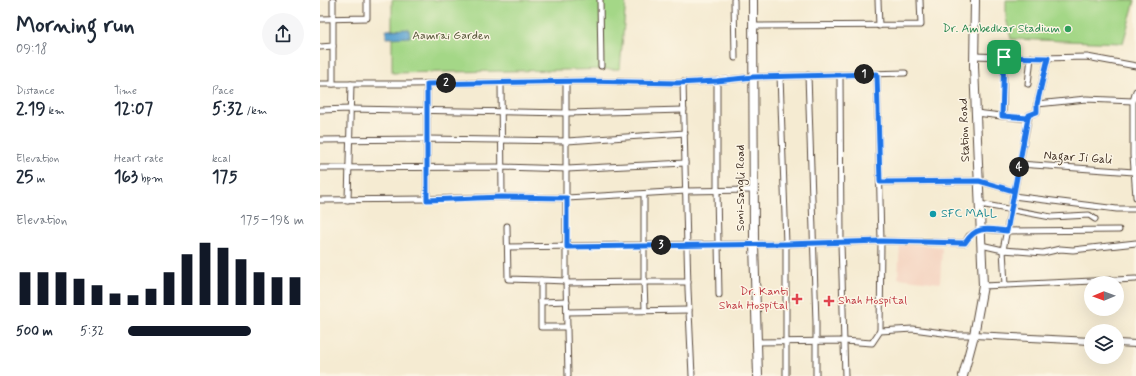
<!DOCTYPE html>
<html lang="en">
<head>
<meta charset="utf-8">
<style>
  :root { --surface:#fff; --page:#f6f6f7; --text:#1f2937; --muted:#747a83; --accent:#111827 }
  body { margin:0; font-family:Mynerve,sans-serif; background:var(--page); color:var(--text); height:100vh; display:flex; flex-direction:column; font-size:15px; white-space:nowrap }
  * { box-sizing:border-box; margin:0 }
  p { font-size:13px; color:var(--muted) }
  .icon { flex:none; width:22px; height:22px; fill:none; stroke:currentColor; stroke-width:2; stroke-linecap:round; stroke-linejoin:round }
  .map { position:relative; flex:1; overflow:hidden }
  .details { display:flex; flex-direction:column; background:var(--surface); width:320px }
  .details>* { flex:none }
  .needle { width:26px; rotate:269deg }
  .tools { position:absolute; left:764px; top:276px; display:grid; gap:8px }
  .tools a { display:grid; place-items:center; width:40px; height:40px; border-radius:50%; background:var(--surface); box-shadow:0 4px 16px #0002; font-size:20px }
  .pin { position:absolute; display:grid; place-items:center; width:34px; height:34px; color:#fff; margin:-17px; border-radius:8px; box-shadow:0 2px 6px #0006 }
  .km { position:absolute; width:20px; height:20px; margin:-10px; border-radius:50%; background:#222; color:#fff; font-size:11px; line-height:20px; text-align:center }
  .round { display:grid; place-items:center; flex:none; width:42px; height:42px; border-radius:21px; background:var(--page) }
  .summary { display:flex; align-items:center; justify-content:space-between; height:68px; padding:0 16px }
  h1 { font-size:22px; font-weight:800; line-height:30px }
  .figures { display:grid; grid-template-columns:repeat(3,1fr); gap:6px; height:68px; padding:4px 16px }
  .figures div { display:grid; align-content:center }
  .figures b { font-size:17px; font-weight:800 }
  .figures small { font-size:11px; font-weight:400 }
  .figures p { font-size:11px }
  .chart { height:112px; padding:8px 16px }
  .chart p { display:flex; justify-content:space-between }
  .chart svg { width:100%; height:72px; margin-top:4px; stroke:var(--accent); stroke-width:6 }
  ul { padding:0 16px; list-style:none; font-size:13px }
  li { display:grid; grid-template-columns:64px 48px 1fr; align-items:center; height:30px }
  li i { height:10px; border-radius:5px; background:var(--accent) }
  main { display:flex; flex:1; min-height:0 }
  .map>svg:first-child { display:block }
</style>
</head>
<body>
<main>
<section class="details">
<div class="summary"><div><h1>Morning run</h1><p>09:18</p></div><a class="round"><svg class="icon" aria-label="share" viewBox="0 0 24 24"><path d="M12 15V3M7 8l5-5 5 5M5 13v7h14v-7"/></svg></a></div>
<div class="figures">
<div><p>Distance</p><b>2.19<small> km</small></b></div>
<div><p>Time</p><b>12:07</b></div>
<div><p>Pace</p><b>5:32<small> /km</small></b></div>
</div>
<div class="figures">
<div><p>Elevation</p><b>25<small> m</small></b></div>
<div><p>Heart rate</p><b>163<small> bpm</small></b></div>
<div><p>kcal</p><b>175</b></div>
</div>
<div class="chart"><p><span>Elevation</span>175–198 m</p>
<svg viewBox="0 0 160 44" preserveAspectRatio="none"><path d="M5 44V24M15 44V24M25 44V24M35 44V28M45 44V32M55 44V37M65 44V38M75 44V34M85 44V24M95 44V13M105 44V6M115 44V9M125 44V16M135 44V24M145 44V27M155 44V27"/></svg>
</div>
<ul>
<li><b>500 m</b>5:32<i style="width:70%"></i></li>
</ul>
</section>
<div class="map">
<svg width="816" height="376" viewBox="0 0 816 376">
  <rect width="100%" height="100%" fill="#fcf5e5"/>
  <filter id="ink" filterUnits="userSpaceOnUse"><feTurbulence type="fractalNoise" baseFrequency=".025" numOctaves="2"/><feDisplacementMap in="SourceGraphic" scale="8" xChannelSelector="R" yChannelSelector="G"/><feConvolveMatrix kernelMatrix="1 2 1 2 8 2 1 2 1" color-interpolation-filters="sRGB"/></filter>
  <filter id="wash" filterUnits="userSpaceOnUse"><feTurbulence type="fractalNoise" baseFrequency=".012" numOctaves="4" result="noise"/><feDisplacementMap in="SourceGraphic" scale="16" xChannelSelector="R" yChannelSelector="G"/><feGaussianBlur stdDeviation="0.9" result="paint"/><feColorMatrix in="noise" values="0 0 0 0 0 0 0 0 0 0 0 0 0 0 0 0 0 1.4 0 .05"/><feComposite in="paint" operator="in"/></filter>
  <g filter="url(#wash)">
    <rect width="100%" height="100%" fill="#f5ebd2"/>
    <path fill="#f4d3c0" d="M580,243l42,4 -2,36 -42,-5z"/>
    <g fill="#a4d787" stroke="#708052">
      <path d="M72,0h234l-6,69 -228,4z"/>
      <path d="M686,0h129l-12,43 -112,-4 -5,-21z"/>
    </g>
    <path fill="#59a1d0" stroke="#4a6677" d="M89,29l1,8 -24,1v-8z"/>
  </g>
  <g filter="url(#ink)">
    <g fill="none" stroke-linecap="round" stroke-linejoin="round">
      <g stroke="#574739" stroke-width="7">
        <g id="minor">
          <path d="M280,0l1,66"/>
          <path d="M414,0l1,58"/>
          <path d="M558,0l1,26"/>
          <path d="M0,19l47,-1v-18"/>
          <path d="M432,26l169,-1 -1,-25"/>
          <path d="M0,47l13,-1"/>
          <path d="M654,56l68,2 45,-1 49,9"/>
          <path d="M488,75l8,248v53"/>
          <path d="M520,75l1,168 4,133"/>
          <path d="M246,81v200l2,95"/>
          <path d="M397,81v110l2,104"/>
          <path d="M363,82l5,207 4,87"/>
          <path d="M181,83l1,114"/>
          <path d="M0,84h90l174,-3 93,2 40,-2 36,-4 152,-4"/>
          <path d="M13,84v-84"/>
          <path d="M708,84l3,-27"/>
          <path d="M816,91l-3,10v54l3,42"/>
          <path d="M717,104l49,-5 47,2"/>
          <path d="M0,110l30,-1 217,4 117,-3"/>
          <path d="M656,113l52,6"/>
          <path d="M683,116l1,-59"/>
          <path d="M0,140l107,-1 140,2 118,-8"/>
          <path d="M699,164l115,8"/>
          <path d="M0,168l181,-1 66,2 118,-6"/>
          <path d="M560,182l99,-1 35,10"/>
          <path d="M693,196l104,13h19"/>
          <path d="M107,199v-115"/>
          <path d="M0,200l107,-1 75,-2 65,1 119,-7 67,-1"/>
          <path d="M28,200l3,-116"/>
          <path d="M660,204l71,13 38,-2 6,4"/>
          <path d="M187,226l1,53 33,1"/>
          <path d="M661,245l22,5 40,3 17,-4 13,1 63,-7"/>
          <path d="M188,247l136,-2v-51"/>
          <path d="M246,281l-25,-1v47h26"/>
          <path d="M246,283l78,-1v-37l142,-1 -6,-168"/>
          <path d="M685,285l-2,-35 26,-135 8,-3v-8l11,-46"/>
          <path d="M663,286l153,-7"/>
          <path d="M221,302l26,-1"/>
          <path d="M325,310l-1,-28h44"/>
          <path d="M247,312l122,-2"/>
          <path d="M560,331l1,-90 84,2 4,-7 12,-7 26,2 112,-1"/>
          <path d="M437,342l87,-1 28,2 8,-12 33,-2 45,6h16"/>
          <path d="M466,376v-132l95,-3 -4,-167"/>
        </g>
      </g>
      <g stroke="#574739" stroke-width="8">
        <g id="tertiary">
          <path d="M654,335l117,6"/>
          <path d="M797,343l19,1"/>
        </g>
      </g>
      <g stroke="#574739" stroke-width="10">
        <path id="primary" d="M433,0l1,244 4,132"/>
      </g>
      <g stroke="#574739" stroke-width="10">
        <path id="trunk" d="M643,376l11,-41 9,-49 -9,-220 1,-66"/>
      </g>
      <use href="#minor" stroke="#fff" stroke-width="5"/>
      <use href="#tertiary" stroke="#fff" stroke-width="6"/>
      <use href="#primary" stroke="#fff" stroke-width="8"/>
      <use href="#trunk" stroke="#fff" stroke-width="8"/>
    </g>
  </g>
  <g fill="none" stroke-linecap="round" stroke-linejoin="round" filter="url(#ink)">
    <g stroke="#fff" stroke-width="8">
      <path id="route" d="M684,57l-2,59 26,2 -14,73 -35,-10 -99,1 -3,-108 -124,3 -36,4 -40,2 -93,-2 -157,3v116l75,-3 65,1v49l219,-3 95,-3 84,2c11,-18 23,-14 42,-12 7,-38 14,-75 21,-113l1,-3 8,-3v-8l11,-46 -44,-1"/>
    </g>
    <use href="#route" stroke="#1a73e8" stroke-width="5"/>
  </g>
  <circle fill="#2e9e5b" stroke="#fcf5e5" stroke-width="1.5" cx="748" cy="29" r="4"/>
  <circle fill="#0f9aa8" stroke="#fcf5e5" stroke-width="1.5" cx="613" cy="214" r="4"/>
  <g fill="#e0444e" stroke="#fcf5e5" stroke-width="1.5">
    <path d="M475 293h4v4h4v4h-4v4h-4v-4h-4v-4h4z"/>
    <path d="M507 295h4v4h4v4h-4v4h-4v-4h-4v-4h4z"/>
  </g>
  <g text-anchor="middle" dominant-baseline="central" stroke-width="3" stroke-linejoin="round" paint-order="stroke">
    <g font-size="12" fill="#27864d" stroke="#fcf5e5" text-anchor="end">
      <text x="740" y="29">Dr. Ambedkar Stadium</text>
    </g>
    <g font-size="12" fill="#555538" stroke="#fcf5e5">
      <text x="131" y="36">Aamrai Garden</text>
    </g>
    <g font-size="12" fill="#3b2a1e" stroke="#fcf5e5">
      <text transform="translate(645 130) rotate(-92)">Station Road</text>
      <text transform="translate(758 158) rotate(4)">Nagar Ji Gali</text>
      <text transform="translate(421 188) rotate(-90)">Soni-Sangli Road</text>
    </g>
    <g font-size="12" fill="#0d838f" stroke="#fcf5e5" text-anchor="start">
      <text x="621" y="214">SFC MALL</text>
    </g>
    <g font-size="12" fill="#be3a42" stroke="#fcf5e5" text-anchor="end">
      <text x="468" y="292">Dr. Kanti<tspan x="468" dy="14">Shah Hospital</tspan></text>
      <text x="518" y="301" text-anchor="start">Shah Hospital</text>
    </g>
  </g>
</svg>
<div class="tools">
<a><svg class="needle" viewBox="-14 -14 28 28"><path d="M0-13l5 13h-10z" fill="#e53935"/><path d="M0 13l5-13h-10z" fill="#747a83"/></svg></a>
<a><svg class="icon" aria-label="layers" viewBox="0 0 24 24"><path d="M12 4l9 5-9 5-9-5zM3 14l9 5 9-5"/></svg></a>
</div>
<div class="pin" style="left:684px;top:57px;background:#1e9e55"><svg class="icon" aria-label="arrive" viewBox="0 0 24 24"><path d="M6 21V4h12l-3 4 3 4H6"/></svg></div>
<b class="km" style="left:544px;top:74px">1</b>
<b class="km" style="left:126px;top:83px">2</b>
<b class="km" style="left:341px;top:245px">3</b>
<b class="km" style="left:699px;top:167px">4</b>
</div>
</main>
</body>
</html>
